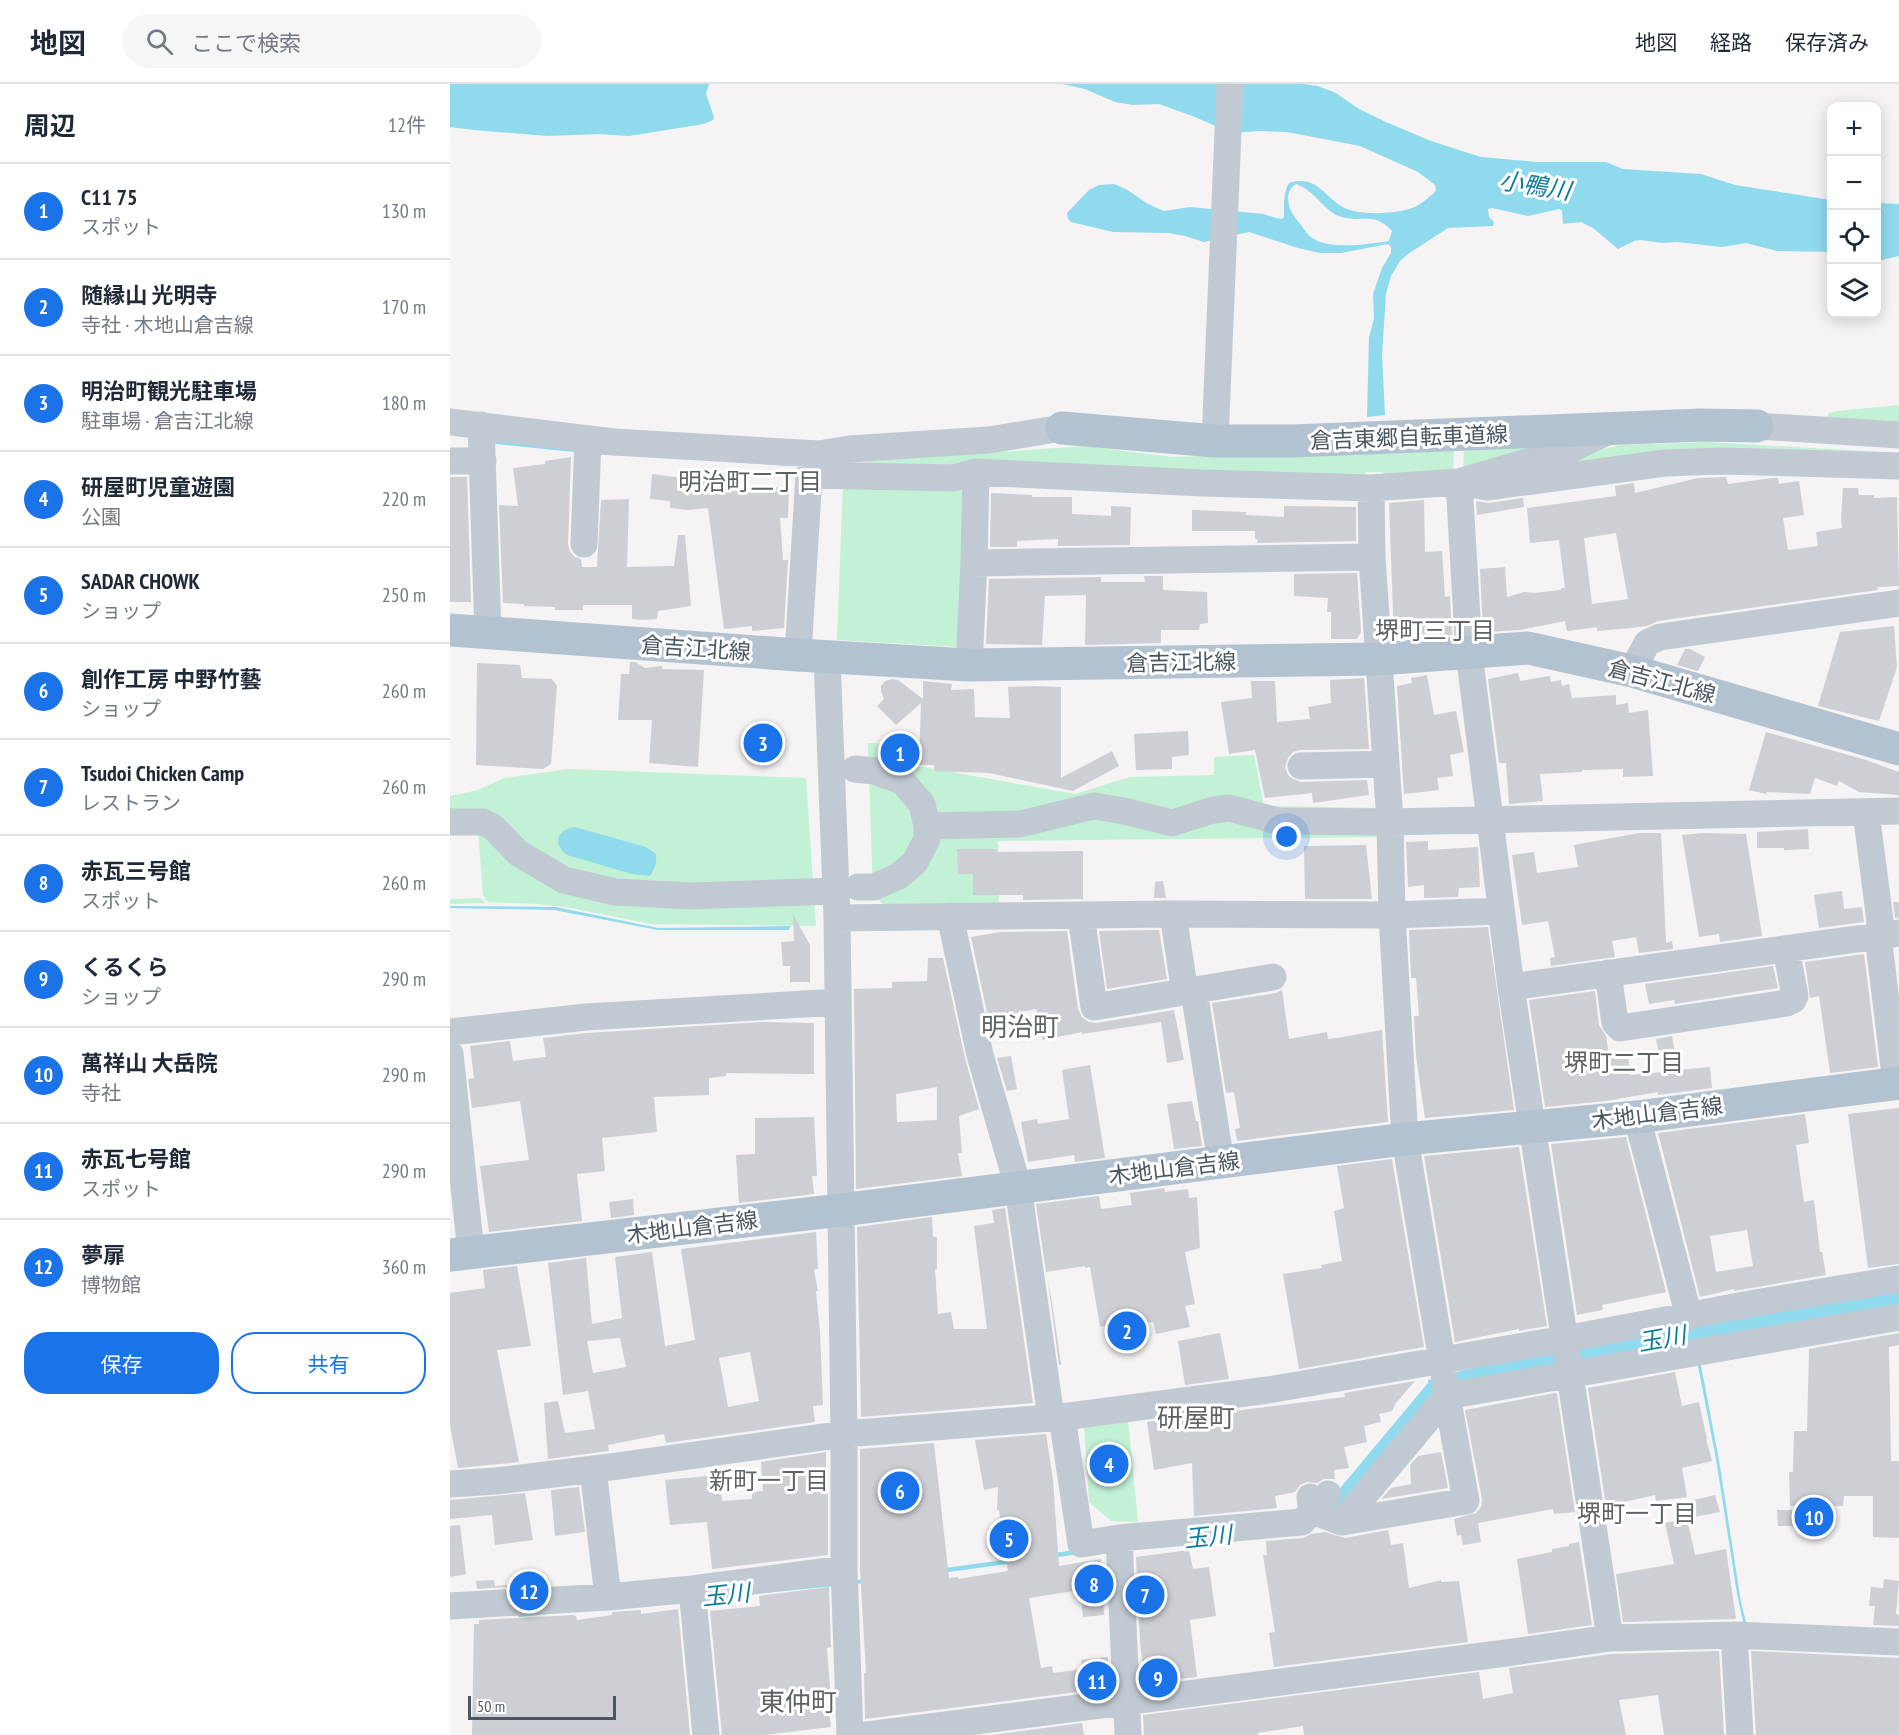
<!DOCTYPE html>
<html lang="ja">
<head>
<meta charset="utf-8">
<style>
  :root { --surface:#fff; --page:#f6f6f7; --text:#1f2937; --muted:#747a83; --line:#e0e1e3; --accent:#1a73e8 }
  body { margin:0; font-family:"PT Sans Narrow","Noto Sans JP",sans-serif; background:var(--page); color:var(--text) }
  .controls { position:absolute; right:18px; top:18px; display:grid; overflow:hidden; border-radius:12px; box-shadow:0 3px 15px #0003 }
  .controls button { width:54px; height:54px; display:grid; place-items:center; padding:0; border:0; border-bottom:2px solid var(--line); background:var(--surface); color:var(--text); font:30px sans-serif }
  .scale { position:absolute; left:18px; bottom:15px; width:148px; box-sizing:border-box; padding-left:6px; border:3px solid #4a5661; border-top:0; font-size:16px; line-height:21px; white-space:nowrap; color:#4a5661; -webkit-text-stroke:4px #fff; paint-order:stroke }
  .you { position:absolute; left:837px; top:753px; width:21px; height:21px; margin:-15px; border:4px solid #fff; border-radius:50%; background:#1a73e8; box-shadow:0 0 0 9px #1a73e833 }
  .badge { display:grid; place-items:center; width:39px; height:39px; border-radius:50%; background:var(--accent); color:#fff; font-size:20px; font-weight:700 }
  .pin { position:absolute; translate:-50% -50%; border:3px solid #fff; box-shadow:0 2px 6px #0006 }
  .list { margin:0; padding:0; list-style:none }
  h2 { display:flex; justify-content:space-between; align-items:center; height:78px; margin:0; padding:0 24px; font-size:26px }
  h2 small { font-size:20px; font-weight:400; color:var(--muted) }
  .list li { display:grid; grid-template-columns:39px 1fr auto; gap:18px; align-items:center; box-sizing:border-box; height:96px; padding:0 24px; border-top:2px solid var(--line) }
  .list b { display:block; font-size:22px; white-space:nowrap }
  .list p { margin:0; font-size:20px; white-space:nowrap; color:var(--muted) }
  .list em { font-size:20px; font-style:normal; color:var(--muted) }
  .actions { display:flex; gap:12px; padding:18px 24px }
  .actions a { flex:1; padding:14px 0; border:2px solid var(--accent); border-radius:24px; text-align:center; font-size:21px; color:var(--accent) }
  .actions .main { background:var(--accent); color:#fff }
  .icon { flex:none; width:33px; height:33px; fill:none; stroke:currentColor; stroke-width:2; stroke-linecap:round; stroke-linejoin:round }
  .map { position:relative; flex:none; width:1449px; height:1651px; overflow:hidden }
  header { display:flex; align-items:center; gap:36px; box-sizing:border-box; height:84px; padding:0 30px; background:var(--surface); border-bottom:2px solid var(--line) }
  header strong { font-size:28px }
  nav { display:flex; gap:33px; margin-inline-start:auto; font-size:21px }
  .search { width:420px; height:54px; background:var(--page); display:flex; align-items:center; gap:15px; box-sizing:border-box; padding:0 21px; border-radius:33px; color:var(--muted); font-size:22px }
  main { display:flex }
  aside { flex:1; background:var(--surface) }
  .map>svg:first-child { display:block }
</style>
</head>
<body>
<header>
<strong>地図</strong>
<div class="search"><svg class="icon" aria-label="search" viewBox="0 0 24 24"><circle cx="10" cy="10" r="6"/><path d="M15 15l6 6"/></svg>ここで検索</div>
<nav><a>地図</a><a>経路</a><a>保存済み</a></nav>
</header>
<main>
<aside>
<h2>周辺<small>12件</small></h2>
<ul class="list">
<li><span class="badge">1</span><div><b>C11 75</b><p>スポット</p></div><em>130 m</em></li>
<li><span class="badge">2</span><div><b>随縁山 光明寺</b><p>寺社 · 木地山倉吉線</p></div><em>170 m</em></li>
<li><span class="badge">3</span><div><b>明治町観光駐車場</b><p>駐車場 · 倉吉江北線</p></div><em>180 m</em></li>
<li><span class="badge">4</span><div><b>研屋町児童遊園</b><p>公園</p></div><em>220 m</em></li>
<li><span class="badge">5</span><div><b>SADAR CHOWK</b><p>ショップ</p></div><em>250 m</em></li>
<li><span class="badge">6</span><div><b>創作工房 中野竹藝</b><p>ショップ</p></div><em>260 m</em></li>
<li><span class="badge">7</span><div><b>Tsudoi Chicken Camp</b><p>レストラン</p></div><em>260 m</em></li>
<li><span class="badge">8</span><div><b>赤瓦三号館</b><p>スポット</p></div><em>260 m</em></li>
<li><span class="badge">9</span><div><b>くるくら</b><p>ショップ</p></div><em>290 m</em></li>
<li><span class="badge">10</span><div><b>萬祥山 大岳院</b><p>寺社</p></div><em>290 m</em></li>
<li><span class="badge">11</span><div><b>赤瓦七号館</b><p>スポット</p></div><em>290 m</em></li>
<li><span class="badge">12</span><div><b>夢扉</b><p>博物館</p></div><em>360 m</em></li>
</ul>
<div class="actions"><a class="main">保存</a><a>共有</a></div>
</aside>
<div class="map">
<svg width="1449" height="1651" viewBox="0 0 1449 1651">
  <rect width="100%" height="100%" fill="#f5f3f3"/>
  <!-- green -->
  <path fill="#c3f1d5" d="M1449 321V341L1377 333 1379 329 1388 327Z
    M1257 358 1449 369 1036 395 1170 361Z
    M1100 361 1013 390 1014 365Z
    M635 362 722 373 1004 365 1003 393 936 398 933 388H915V397L406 378Z
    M393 398 510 406 514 408 509 563 387 556Z
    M418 659 463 660 462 681 625 710 680 693 764 691V673L804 671 814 722 930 724 929 753 548 757 549 825 437 824 423 810Z
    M119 685 356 694 366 842 201 840 115 823 87 820 38 818 33 811 28 747H0V712L28 706 54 694Z
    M30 814 35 819 0 820V815Z
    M678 1335 688 1438 661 1437 639 1418 634 1341Z"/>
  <!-- water -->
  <path fill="#90daee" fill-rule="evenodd" d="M0 0H259L256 10 264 33 263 36 254 40 179 52 149 50 98 52 24 46 0 43Z
    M612 0H853L868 2 886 9 909 25 936 38 981 57 1031 73 1087 78H1156L1173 85 1251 90 1285 101 1381 116V168L1327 167 1296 159 1272 163 1227 158 1212 159 1191 156 1184 157 1168 165 1143 144 1131 138 1113 140 1112 127 1109 125 1078 132 1042 124 1038 125 1039 133 1044 138 1043 142 998 144 958 170 950 177 941 192 936 210 932 271 935 331 917 333 919 253 924 235 923 210 932 184 941 169V163L938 160 891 169H870L848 164 799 148 754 158 735 152 718 149 663 148 621 138 618 135 617 129 639 106 649 101 664 100 676 105 698 120 714 127 740 123 814 130 826 134 832 135 834 133C834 120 833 110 839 99 866 91 871 109 891 122 905 132 943 130 959 125 970 122 978 114 986 107L985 101 968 88 910 62 837 48 809 47 781 49 745 33 709 20 683 21 665 18 635 5ZM846 100C866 107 875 129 892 133 912 139 924 127 942 147L939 157C919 160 881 166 864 155 858 152 855 146 851 141 846 135 841 129 839 121 837 113 838 105 846 100Z
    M1427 119 1449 120V172L1427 177Z
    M46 356 338 379 339 382 152 368H123L45 360Z
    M125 743 196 763 206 770C207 780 205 784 200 792L182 790 117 771C102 759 107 746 125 743Z
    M0 822 106 823 208 844 340 842 339 846H208L104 826 0 824Z
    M1449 1202V1222L1004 1300 888 1424 652 1467 426 1498 69 1533 68 1529 408 1496 633 1465 876 1421 978 1299V1296L1014 1286Z
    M1250 1276 1269 1376 1291 1518 1297 1542H1294L1287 1510 1266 1375 1247 1277Z"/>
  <!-- building -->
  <path fill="#cdcfd5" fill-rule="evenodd" d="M121 373 118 460 120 468 125 473 131 475 132 483H147L151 416 179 415 177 483 224 482 228 451H235L241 522 208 527 207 535 193 536 182 535V521H133V526H105V523L74 522V520L53 519 49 421 68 422 63 384 95 380V377Z
    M202 390 293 402 339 404 338 434H330L333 476H338L334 544 302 547V542L274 545 258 424 238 426 220 424V417L200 415Z
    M0 393H17L21 518H0Z
    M1276 393 1278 400 1322 394H1328L1329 400 1349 397 1354 431 1333 434 1338 466 1368 462 1366 448 1392 444 1391 436 1393 404H1408L1409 411H1424V414L1447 413 1449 502 1427 503 1428 506 1208 537 1197 542 1180 544 1147 547V543L1117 547 1115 537 1070 546 1037 548 1033 546 1030 485 1055 483 1057 513 1074 508 1084 509 1111 506V504H1115L1109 456 1080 459 1077 424 1166 412 1165 402 1184 399 1185 409 1248 394ZM1166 449 1178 515 1142 520 1134 454Z
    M541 409 582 411V413H622V430L661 432V422L681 423 680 461 608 462V455L567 457V463H540Z
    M1073 414 1074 423 1027 431 1026 417 1039 419Z
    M974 416 975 468 992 467 995 513 1000 512 1002 551 944 555 939 419Z
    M834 422 906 423V457L807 459 808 456 805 455V447H742V426L796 428V431L834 433Z
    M907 489 911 548 907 555H881V528H877L878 514 844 512V490Z
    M694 492H713V506L757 508 758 539 750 540 749 546H711V559L635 561 636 511 595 512 592 561 536 560 539 495 651 493V498H695Z
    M1444 542 1447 583 1429 637 1368 622 1390 548Z
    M1235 565H1240L1255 573 1248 587 1227 581Z
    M180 578H185L195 584 212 582V585L254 586 248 683 199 679 202 636H168L171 590H179Z
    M27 579 70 581 72 594 102 595 107 602 101 680 93 685 26 681Z
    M1068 589 1070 597 1100 592 1101 598 1111 596 1112 602 1119 600 1122 614 1166 611V621L1178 619 1179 629 1198 626 1203 692 1173 693V685L1132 686V688L1090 690 1093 717 1059 720 1056 679H1049L1038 595Z
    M977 591 984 631 1006 627 1014 668 1000 671 1003 692 987 694 989 706 954 710 947 602 962 599 961 594Z
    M914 594 919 665 850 666 843 668 838 674 835 683 838 691 843 695 851 698 917 696 919 711 863 719 862 709 815 714 805 666 779 670 771 618 802 614 801 597H825L827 638 860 635 858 623 881 619 880 596Z
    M443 595 448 596 473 615V597L502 600 501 606 524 605 525 633 560 634 558 603 584 602 611 603V694L662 667 669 682 623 707 539 689 484 687V681H469L471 619 446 641 427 622 434 615 431 608V602L435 597Z
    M738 647 739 671 722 673V685L686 686 684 650Z
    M1316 648 1416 676 1449 688V711L1409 708 1389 697 1387 702 1365 694 1360 710 1317 708 1316 710 1299 706Z
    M1358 745 1359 765 1334 766V764H1307V748Z
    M1189 749H1211L1216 859 1222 857 1223 865 1189 869 1186 853 1162 857 1165 873 1101 882 1100 874 1105 873 1098 837 1072 841 1062 771 1084 768 1087 789 1128 783 1124 761Z
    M1253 749 1296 750 1312 852 1270 858 1269 850 1249 853 1232 751Z
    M978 757V766L1028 763 1030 803 1009 804 1008 813 974 814V801L958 803 956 758Z
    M916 761 922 815H855L854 762Z
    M507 765H547V768L633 767V815L573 816V811H523V790H508Z
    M713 797 716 814H704L705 798Z
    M1392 807 1394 825 1412 823 1414 838 1369 844 1364 811Z
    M1443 818H1449V834H1445Z
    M343 830 360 861V898H340V882H333L331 858 344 857Z
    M1038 843 1064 1026 975 1034 966 972 964 932H969L966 894H961L959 846Z
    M709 846 717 895 657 905 649 847Z
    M617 847 628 925 632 933 639 938 647 939 724 926 734 976 717 979 711 938 632 950V948L593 956 586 925 557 931 539 938 521 853 551 848Z
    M1414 870 1428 983 1380 989 1369 912 1360 914 1355 878Z
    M478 874H493L515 974 529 1025 509 1032 512 1069H508L512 1092 406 1105 404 905 442 904V898L477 897ZM487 1003V1036L447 1038 446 1010Z
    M1323 882 1328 904 1225 920 1224 916 1199 920 1195 900Z
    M832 906 839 955 877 948 878 955 887 954 932 946 938 1038 787 1057 785 1045 790 1044 784 1008 776 1009 762 919 826 909Z
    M1145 907 1149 941 1156 952 1159 971 1178 969 1180 991 1213 988 1206 955 1222 952 1228 986 1260 983 1262 1004 1208 1011V1008L1156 1017 1095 1023 1079 916Z
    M312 938 364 939V990L276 989V992L259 994V1011L204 1013 207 1048 152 1054 155 1087 127 1090 132 1137 39 1148 30 1082 79 1076 70 1017 22 1024 18 995 24 994 20 962 60 957 63 977 96 973 93 954 137 949Z
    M561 972 567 1005 557 1007 547 974Z
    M640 981 655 1074 625 1078 624 1071 578 1078 571 1038 587 1035 588 1040 619 1035 612 986Z
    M742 1017 746 1037H748L752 1062 724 1065 717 1020Z
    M1449 1024V1180L1418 1184 1398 1030Z
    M1355 1030 1359 1059 1346 1061 1354 1118 1364 1116 1370 1168H1372L1376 1191 1284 1207V1205L1250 1213 1208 1049ZM1297 1146 1303 1182 1266 1188 1260 1152Z
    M364 1033 367 1092H362L364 1110 289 1119 286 1071 305 1070V1034Z
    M1176 1053 1216 1208 1152 1221 1153 1226 1127 1231 1101 1060Z
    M1069 1063 1097 1242 1069 1247V1245L1005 1258 974 1072Z
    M942 1075 974 1263 849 1285 833 1190 872 1184 871 1181 892 1177 884 1127 894 1124 887 1082Z
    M714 1104 715 1108 738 1105 739 1114 747 1113 750 1164 735 1168 745 1220 735 1222 740 1243 706 1250 703 1238 664 1245 663 1240 650 1243 640 1183 635 1184V1182L596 1188 586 1120 649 1112 651 1125 682 1121 680 1109Z
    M183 1115 184 1131 161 1134 159 1118Z
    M555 1124 583 1319 411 1333 407 1143 482 1133 483 1153H487V1185H485L488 1230 501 1228 504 1245H537L524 1142 544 1139 542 1126Z
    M366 1148 368 1185 364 1186 368 1207H366L370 1247 373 1321 363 1322 365 1338 216 1359 214 1350 158 1361 159 1367 98 1375 94 1319 108 1317 115 1349 145 1345 138 1307 113 1311 98 1179 136 1174 142 1240 172 1234 165 1173 202 1168 215 1262 245 1256 231 1165ZM170 1254 176 1283 143 1289 137 1257ZM300 1268 309 1317 278 1323 269 1274Z
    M67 1182 81 1262 47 1266 69 1378 8 1384 0 1341V1209L35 1204 33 1186Z
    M598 1198 602 1218 611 1280 609 1281Z
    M770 1249 779 1295 735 1301 728 1257Z
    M1449 1249V1261L1439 1263 1441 1377H1449V1454L1423 1453V1412H1394L1393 1422H1340L1339 1388H1343L1344 1347H1357L1359 1265Z
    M1225 1288 1232 1322 1249 1318 1257 1355H1256L1262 1377 1232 1384 1237 1413 1206 1417 1205 1411 1156 1422 1138 1304Z
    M965 1297 946 1319 942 1327 929 1330 931 1338 914 1342 917 1358 894 1363 899 1384 884 1386 885 1395H874L867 1399 857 1398 850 1401 845 1408 825 1412 827 1424 744 1432 742 1379 704 1386 697 1338 895 1313 894 1309Z
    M1105 1309 1107 1310 1125 1428 1104 1430 1103 1425 1028 1439 1031 1458 1013 1461 1011 1451 1007 1452 1004 1435 1026 1429 1031 1423 1032 1415 1015 1326Z
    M596 1350 603 1396 609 1482 651 1475 654 1531 633 1533 630 1506 579 1514 591 1584 602 1582 603 1589 633 1585 631 1576 658 1573 659 1604 415 1635 414 1589H416L410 1485V1365L484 1359 499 1494 508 1493V1495L558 1487 549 1426 547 1427 548 1403 534 1406 525 1356Z
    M376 1368V1386L378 1385V1471L262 1485 257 1438 220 1441 215 1396 269 1391 272 1417 302 1415V1408L313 1407 311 1378Z
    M991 1368 998 1404 931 1415 941 1404 961 1400 960 1381 968 1372Z
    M129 1403 135 1448 105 1452 101 1406Z
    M75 1409 83 1456 45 1461 42 1431 0 1435V1416Z
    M1265 1411 1270 1428 1239 1434 1236 1418Z
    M1327 1426H1344L1345 1442H1328Z
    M1237 1434 1245 1471 1276 1465 1286 1535 1173 1538 1166 1490 1224 1480 1215 1439Z
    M10 1441 16 1490 0 1493V1442Z
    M938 1446 941 1461 953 1459 959 1504 991 1496V1498L1009 1497 1018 1558 824 1583 819 1549 825 1548 813 1471H817L816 1457 853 1454 861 1450 875 1448 895 1454Z
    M1129 1458 1142 1541 1078 1550 1067 1475 1102 1468V1465L1119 1462V1460Z
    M739 1466 743 1485 759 1483 766 1532 740 1536 747 1593 695 1599 690 1558 686 1473Z
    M1434 1495 1449 1497 1446 1530 1449 1531V1542L1423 1541 1425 1522H1419L1421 1503 1433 1504Z
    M44 1496 45 1502 86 1499V1501L27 1505 26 1497Z
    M379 1503 381 1563 377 1564 381 1616H377L381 1643 314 1651H272L260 1527 310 1522 309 1512Z
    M228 1525 240 1651H22L24 1540H29V1536L123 1531 126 1532 127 1536 162 1531V1528L191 1526V1530Z
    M1269 1567 1274 1651H1214L1208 1611 1169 1616 1176 1651H854L853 1642 808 1649V1651H694L693 1631 1029 1588 1033 1615 1063 1609 1059 1584 1161 1570Z
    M1301 1567 1449 1574V1651H1306Z
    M632 1639 634 1651H541Z"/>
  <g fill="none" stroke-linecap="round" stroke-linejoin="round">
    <!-- minor -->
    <path stroke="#c1cad2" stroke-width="27" d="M0 338 164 358 369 370 399 365 539 356 612 344
      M31 341 38 549
      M1307 342 1449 351
      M1159 347 1121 365 1009 398 1019 569 1061 903 1160 1554
      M765 357 780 0
      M369 370 359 391 504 394 526 388 753 399 921 404 1009 398 1037 403 1215 379 1274 377 1449 382
      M0 377H33
      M134 460 138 355
      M524 479 922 473
      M348 571 359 391
      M377 573 387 834 394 1350V1485L400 1651
      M519 581 524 479 526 388
      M1182 587 1197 559 1210 553 1449 519
      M851 682 936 680
      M405 685 424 687 452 697 472 720 477 742V755L465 778 449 792 424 803H408
      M1416 728 1430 837 1428 852 1446 999
      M0 738H33L43 743 68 769 114 796 165 808 241 812 386 807
      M477 742 570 740 644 722 674 727 722 739 763 726 779 724 828 737 940 738 1449 727
      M723 830 735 909
      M631 831 644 923 823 893
      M500 832 530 971 568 1103 601 1333
      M387 834 723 830 942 831 1051 827
      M1158 889 1165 939 1170 944 1337 919 1343 916 1345 912 1336 865
      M1061 903 1449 849
      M744 907 771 1079
      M0 948 136 933 388 918
      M0 970 21 1169
      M1187 1033 1239 1233
      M612 1333 631 1460 669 1454 852 1438 878 1410
      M143 1385 158 1513
      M0 1400 46 1397 168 1382 394 1350 612 1333 818 1306 1115 1255 1305 1219 1449 1195
      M860 1413 862 1427 892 1438 1016 1417 997 1312 992 1277 955 1055 942 831 940 738 922 473 921 404
      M892 1438 997 1312 1449 1233
      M669 1454 678 1651
      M242 1505 256 1651
      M0 1522 158 1513 242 1505 394 1485
      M1284 1551 1290 1651
      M417 1651 1056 1569 1160 1554 1284 1551 1449 1558"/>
    <!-- major -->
    <path stroke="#b3c2d1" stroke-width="33" d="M612 344 765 357H842L1251 341 1307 342
      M0 546 348 571 519 581 928 575 1078 564 1182 587 1449 665
      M0 1171 391 1126 955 1055 1187 1033 1449 999"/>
  </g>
  <g text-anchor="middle" stroke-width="6" stroke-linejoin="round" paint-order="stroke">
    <!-- street labels -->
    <g font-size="22" fill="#4a5661" stroke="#fff">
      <text transform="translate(959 353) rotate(-2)" y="8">倉吉東郷自転車道線</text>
      <text transform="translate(246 564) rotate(4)" y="8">倉吉江北線</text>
      <text transform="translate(731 578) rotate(-1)" y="8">倉吉江北線</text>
      <text transform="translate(1212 597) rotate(15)" y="8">倉吉江北線</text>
      <text transform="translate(1207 1029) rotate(-7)" y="8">木地山倉吉線</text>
      <text transform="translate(724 1084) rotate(-7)" y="8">木地山倉吉線</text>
      <text transform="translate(242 1143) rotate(-7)" y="8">木地山倉吉線</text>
    </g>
    <!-- water labels -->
    <g font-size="24" font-style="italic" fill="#0c7c9b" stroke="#fff">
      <text transform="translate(1085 102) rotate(9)" y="8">小鴨川</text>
      <text transform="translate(1212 1255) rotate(-10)" y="8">玉川</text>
      <text transform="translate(758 1453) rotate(-6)" y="8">玉川</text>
      <text transform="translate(276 1511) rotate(-6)" y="8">玉川</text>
    </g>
    <!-- neighbourhood labels -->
    <g font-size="24" fill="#5f6368" stroke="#fff">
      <text x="300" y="406">明治町二丁目</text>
      <text x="985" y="555">堺町三丁目</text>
      <text x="1174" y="987">堺町二丁目</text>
      <text x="319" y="1405">新町一丁目</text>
      <text x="1187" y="1438">堺町一丁目</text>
    </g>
    <!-- quarter labels -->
    <g font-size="26" fill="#5f6368" stroke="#fff">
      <text x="570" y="952">明治町</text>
      <text x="746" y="1343">研屋町</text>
      <text x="348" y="1627">東仲町</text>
    </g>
  </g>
</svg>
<div class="controls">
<button>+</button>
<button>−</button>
<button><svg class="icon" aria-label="locate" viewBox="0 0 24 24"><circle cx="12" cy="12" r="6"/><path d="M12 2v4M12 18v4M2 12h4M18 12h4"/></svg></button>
<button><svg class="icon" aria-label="layers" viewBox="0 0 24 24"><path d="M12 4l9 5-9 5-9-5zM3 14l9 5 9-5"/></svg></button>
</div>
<div class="scale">50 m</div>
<div class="you"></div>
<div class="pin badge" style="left:450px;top:669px">1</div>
<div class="pin badge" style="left:677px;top:1247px">2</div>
<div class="pin badge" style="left:313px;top:659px">3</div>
<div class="pin badge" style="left:659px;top:1380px">4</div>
<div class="pin badge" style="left:559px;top:1455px">5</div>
<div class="pin badge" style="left:450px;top:1407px">6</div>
<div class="pin badge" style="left:695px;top:1511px">7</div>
<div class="pin badge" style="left:644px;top:1500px">8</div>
<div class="pin badge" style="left:708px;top:1594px">9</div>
<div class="pin badge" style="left:1364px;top:1433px">10</div>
<div class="pin badge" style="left:647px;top:1597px">11</div>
<div class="pin badge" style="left:79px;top:1507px">12</div>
</div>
</main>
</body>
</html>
